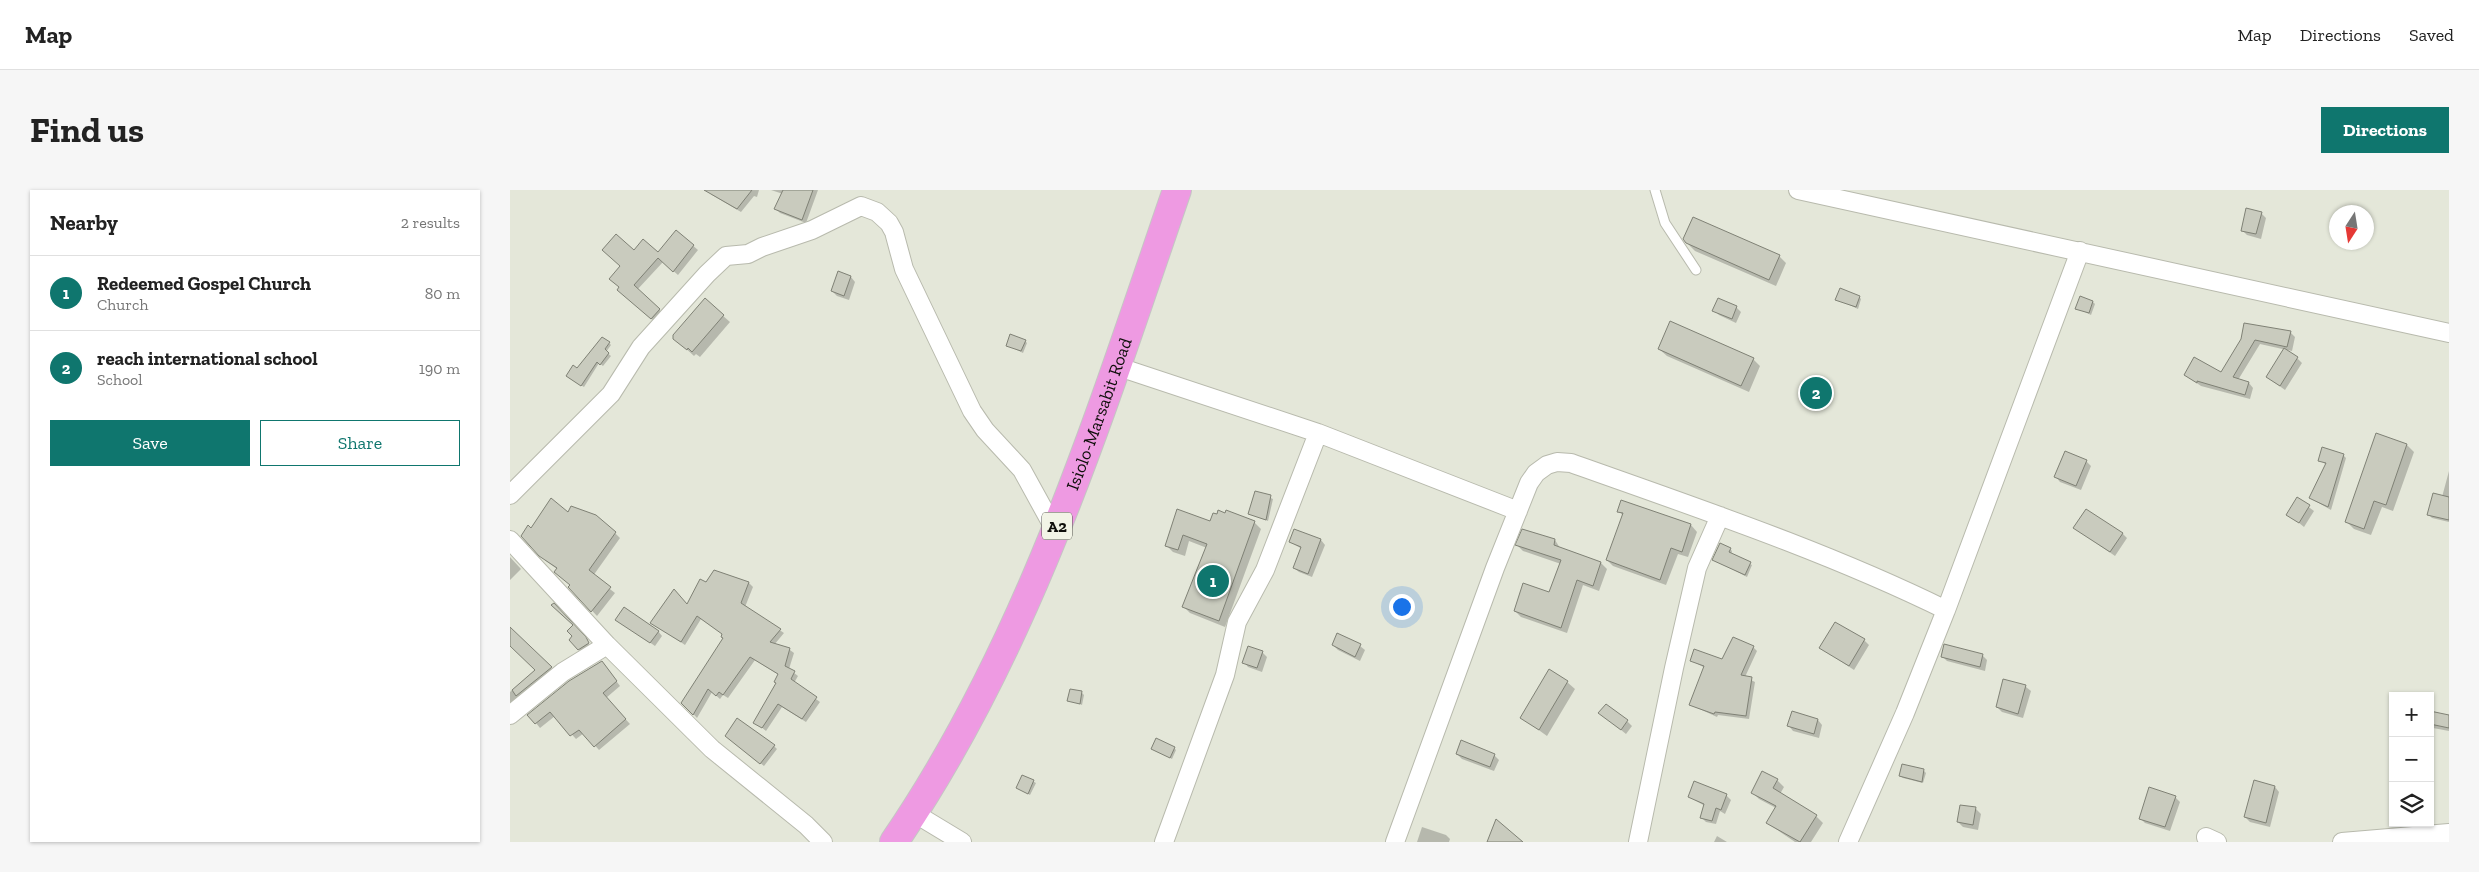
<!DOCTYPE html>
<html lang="en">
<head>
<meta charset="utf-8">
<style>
  :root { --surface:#fff; --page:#f6f6f6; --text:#222; --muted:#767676; --line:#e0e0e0; --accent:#0f766e }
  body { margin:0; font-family:"Zilla Slab",serif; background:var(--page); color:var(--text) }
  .controls { position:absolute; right:15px; bottom:15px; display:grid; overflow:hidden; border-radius:0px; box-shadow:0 1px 4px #0004 }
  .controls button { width:45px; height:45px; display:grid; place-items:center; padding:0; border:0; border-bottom:1px solid var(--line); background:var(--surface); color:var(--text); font:25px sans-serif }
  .compass { position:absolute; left:1819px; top:15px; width:45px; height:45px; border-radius:50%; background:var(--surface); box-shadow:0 1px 4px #0004; rotate:192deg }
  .you { position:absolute; left:891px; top:416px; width:18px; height:18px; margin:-12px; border:4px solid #fff; border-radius:50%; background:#1a73e8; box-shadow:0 0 0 8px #1a73e833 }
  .badge { display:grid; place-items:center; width:32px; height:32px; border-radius:50%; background:var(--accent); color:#fff; font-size:16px; font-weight:700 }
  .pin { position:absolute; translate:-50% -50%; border:2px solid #fff; box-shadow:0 1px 5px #0006 }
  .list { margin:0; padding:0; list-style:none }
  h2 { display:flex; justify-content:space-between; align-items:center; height:65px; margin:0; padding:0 20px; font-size:21px }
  h2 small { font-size:16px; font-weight:400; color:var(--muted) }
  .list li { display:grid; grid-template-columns:32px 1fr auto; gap:15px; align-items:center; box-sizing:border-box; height:75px; padding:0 20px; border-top:1px solid var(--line) }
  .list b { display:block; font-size:19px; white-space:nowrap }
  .list p { margin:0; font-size:16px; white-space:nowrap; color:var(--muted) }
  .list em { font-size:16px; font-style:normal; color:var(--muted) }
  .actions { display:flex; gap:10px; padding:15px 20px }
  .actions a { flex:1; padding:11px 0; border:1px solid var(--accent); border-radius:0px; text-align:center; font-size:18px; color:var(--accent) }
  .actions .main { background:var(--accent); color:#fff }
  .icon { flex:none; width:28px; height:28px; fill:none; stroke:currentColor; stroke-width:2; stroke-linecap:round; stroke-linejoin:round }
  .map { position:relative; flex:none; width:1939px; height:652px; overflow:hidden; border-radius:0px }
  header { display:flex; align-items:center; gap:30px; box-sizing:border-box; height:70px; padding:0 25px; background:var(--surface); border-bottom:1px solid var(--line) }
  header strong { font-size:24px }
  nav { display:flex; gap:28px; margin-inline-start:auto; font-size:18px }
  .intro { display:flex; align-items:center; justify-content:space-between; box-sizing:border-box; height:120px; padding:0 30px }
  h1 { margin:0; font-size:35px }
  .button { padding:12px 22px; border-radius:0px; background:var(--accent); color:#fff; font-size:18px; font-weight:700 }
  main { display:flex; gap:30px; padding:0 30px }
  aside { flex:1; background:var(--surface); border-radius:0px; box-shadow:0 1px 4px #0004 }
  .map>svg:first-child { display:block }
</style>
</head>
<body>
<header>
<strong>Map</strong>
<nav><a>Map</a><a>Directions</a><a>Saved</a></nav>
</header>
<div class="intro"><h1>Find us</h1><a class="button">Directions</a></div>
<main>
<aside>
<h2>Nearby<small>2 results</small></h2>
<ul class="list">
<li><span class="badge">1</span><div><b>Redeemed Gospel Church</b><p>Church</p></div><em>80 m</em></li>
<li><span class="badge">2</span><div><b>reach international school</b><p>School</p></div><em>190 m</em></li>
</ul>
<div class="actions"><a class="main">Save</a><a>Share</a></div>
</aside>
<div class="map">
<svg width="1939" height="652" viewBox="0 0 1939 652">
  <rect width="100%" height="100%" fill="#e4e7d9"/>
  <!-- shadow -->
  <path fill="#0003" d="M199 0H249L247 7 244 6 231 22 202 5Z
    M261 0H308L296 33 270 23 266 19 273 4Z
    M1751 23 1756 28 1751 49 1737 45 1732 40Z
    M166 41 188 60 168 85 153 72 127 100 154 124 146 133 113 104 124 62 148 64Z
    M1177 53 1269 66 1276 73 1266 96 1185 61Z
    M329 83 341 87 345 92 339 110 327 106 322 101Z
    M1349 107 1351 109 1348 119 1327 109Z
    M195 110 220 132 190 167 186 164 184 166 172 155Z
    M1583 112 1585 114 1581 125 1567 118Z
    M1226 117 1231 122 1226 133 1209 125 1204 120Z
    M1780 142 1785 147 1782 161 1750 154 1728 190 1739 193 1743 198 1740 209 1691 196 1675 185 1711 184 1732 149Z
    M515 151 517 153 513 163 497 155Z
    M99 153 101 155 96 162 101 166 93 176 89 173 74 197 59 188Z
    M1149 159 1243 169 1250 176 1239 202 1157 166Z
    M1787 168 1792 173 1775 200 1757 187Z
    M1897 255 1904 262 1883 321 1872 317 1861 345 1844 339 1837 332Z
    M1833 265 1836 268 1821 320 1800 308 1817 275 1809 270Z
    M1576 271 1581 276 1571 300 1550 292 1546 287Z
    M1939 281V332L1922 328 1919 325 1932 307Z
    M746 302 763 309 758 331 740 324Z
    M1788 309 1804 321 1794 337 1778 324Z
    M1112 312 1181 335 1187 342 1178 367 1168 364 1156 395 1103 376 1097 370 1113 326 1109 321Z
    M668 321 700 333 744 332 751 339 715 437 680 423 674 417 697 358 679 351 675 366 663 362 656 355Z
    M59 324 105 343 110 348 83 386 105 403 87 426 60 397 61 396 47 379 36 371 12 346 21 339Z
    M1565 338 1612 343 1617 348 1605 366Z
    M785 341 811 350 815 355 802 387 789 382 784 378 792 359 780 352Z
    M1045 350 1050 358 1091 373 1097 379 1089 401 1073 395 1057 443 1011 427 1005 421 1040 404 1051 374 1013 361 1007 355Z
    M1220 359 1222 361 1221 365 1242 375 1237 387 1204 370Z
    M0 367 11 379 0 390Z
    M204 382 239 393 243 397 235 417 274 443 264 455 280 460 284 463 279 479 288 486 284 493 310 512 296 532 272 517 256 541 245 532 267 494 269 485 245 470 218 508 213 505 210 509 202 502 187 528 173 513 214 448V445L191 429 175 455 141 432 178 416Z
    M107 430 148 441 152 446 145 456Z
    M63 437 82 458 73 463 60 450 64 446Z
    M0 439 45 482 0 518V502L26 480 0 452Z
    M828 445 850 456 855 460 850 471 828 460 823 455Z
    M1354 450 1359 455 1344 480 1311 458Z
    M1243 457 1247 461 1235 487 1245 492 1239 529 1208 525 1207 527 1181 515 1195 478 1182 471H1213Z
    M752 462 757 467 752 482 738 477 734 472Z
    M1432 466H1473L1477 470 1475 481 1437 471Z
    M92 472 110 496 96 508 120 534 89 560 74 543 66 549 45 526 30 538 26 533Z
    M1494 491 1516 497 1521 501 1513 528 1492 522 1487 517Z
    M1057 492 1065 499 1037 546 1012 528Z
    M572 503 574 505 572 515 559 510Z
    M1920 522 1939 526V541L1923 538 1920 549Z
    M1090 523 1117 531 1122 536 1116 544Z
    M1308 530 1312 535 1309 548 1283 541 1279 536Z
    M220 549 264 556 267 559 254 576Z
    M664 558 666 560 662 569 643 559Z
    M947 564 984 565 989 570 984 581 952 569Z
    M1393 575 1414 581 1416 583 1413 593 1393 588 1390 586Z
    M1253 583 1267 590 1274 597 1270 604 1306 626 1313 633 1301 652H1285L1257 633 1266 618 1249 609 1242 602Z
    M513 586 526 593 520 605 507 598Z
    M1765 597 1769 602 1760 637 1740 632 1735 627Z
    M1216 605 1221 610 1215 624 1210 621 1206 634 1196 632 1191 627 1195 616 1179 607Z
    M1665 607 1670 612 1660 641 1635 633 1630 628Z
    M1451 616 1466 619 1471 624 1468 640 1453 637 1448 632Z
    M912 637 936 645 940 649 939 652H907Z
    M1207 646 1217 652H1204Z"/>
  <!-- building -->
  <path fill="#c9cbbe" stroke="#7f8175" d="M194 0H242L227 19Z
    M273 0H303L292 30 264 19Z
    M1736 18 1752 22 1746 44 1731 41Z
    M1183 27 1270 65 1259 90 1176 53 1173 49Z
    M166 40 184 55 163 82 148 68 124 95 150 119 141 129 107 100 109 97 99 89 110 76 92 60 106 44 124 60 133 49 148 62Z
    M328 81 341 86 334 106 321 101Z
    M1330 98 1350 106 1346 117 1325 110Z
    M1570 106 1583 111 1579 123 1565 119Z
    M195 108 214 125 182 162 178 158 177 160 163 149V145Z
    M1208 108 1227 116 1222 129 1202 121Z
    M1160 131 1244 168 1231 196 1148 159Z
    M1734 133 1781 141 1777 157 1745 150 1723 187 1739 192 1735 205 1687 191V193L1674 185 1684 167 1711 182 1731 149Z
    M500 144 516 150 511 161 496 156Z
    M92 147 100 152 95 159 99 163 90 175 87 172 71 196 56 186 63 175 67 178Z
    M1774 158 1788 167 1770 196 1756 187Z
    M1866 243 1897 254 1876 315 1864 311 1854 339 1835 332Z
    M1812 257 1834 264 1818 317 1799 308 1816 273 1808 271Z
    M1555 261 1577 270 1566 296 1544 287Z
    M745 301 761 305 756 330 738 324Z
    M1923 303 1939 307V330L1917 325Z
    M1787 307 1800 315 1789 333 1776 325Z
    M41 308 58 322 61 316 86 325 106 342 79 380 101 397 81 422 58 397 60 395 44 382 47 378 29 366 11 346 18 335 21 338Z
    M1111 310 1181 334 1172 362 1161 358 1150 390 1096 370 1113 323 1107 322Z
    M667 319 700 331 703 323 707 324 708 320 715 323 716 320 745 331 709 431 672 417 697 354 673 345 668 360 655 356Z
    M1576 319 1613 343 1600 362 1563 338Z
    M784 339 811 349 798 384 783 378 791 357 779 352Z
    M1012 339 1045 349 1044 355 1091 372 1083 396 1067 390 1051 438 1004 421 1013 393 1039 402 1051 370 1005 355Z
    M1210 353 1221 358 1219 362 1241 372 1235 385 1202 370Z
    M204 380 239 392 231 413 271 439 260 452 280 458 275 476 285 481 281 489 307 507 292 529 268 514 252 538 243 533 266 493 264 492 268 484 240 467 213 505 209 502 206 506 198 499 183 525 171 513 213 448 211 447 212 444 187 426 171 452 140 433 164 399 177 414 190 389 196 392Z
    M44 413 76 447 79 453 68 460 59 450 62 446 57 441 63 435 41 415Z
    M114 417 149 441 140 453 105 430Z
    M1325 432 1355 449 1339 476 1309 458Z
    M0 437 42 477 6 506 2 500 25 480 0 456Z
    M827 443 851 454 845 467 822 455Z
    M1223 447 1244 456 1231 485 1242 487 1236 526 1205 522 1204 524 1179 515 1194 476 1180 471 1184 459 1212 469Z
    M1434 454 1473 464 1470 477 1431 467Z
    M738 456 753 461 747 478 732 473Z
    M92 471 107 491 93 503 116 529 84 557 69 540 60 546 40 522 25 534 17 525 59 491Z
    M1039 479 1058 491 1029 540 1010 528Z
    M1493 489 1516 495 1508 524 1486 517Z
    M560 499 572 501 570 514 557 511Z
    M1096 514 1118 530 1111 540 1088 523Z
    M1282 521 1308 529 1304 544 1277 536Z
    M1920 521 1939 525V538L1920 534Z
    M227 528 265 555 250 574 215 546Z
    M646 548 665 557 660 568 641 559Z
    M951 550 985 564 980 577 946 564Z
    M1392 574 1414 579 1412 592 1389 586Z
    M1252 581 1268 589 1263 598 1307 625 1290 652 1256 633 1266 616 1241 603Z
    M512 585 524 590 518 604 506 598Z
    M1744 590 1765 596 1756 633 1734 627Z
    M1184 591 1217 604 1211 620 1206 618 1202 631 1190 628 1194 614 1178 607Z
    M1639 597 1666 606 1655 637 1629 629Z
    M1450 615 1466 617 1463 635 1447 632Z
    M986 629 1013 652H977Z"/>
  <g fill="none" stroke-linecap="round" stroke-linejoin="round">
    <defs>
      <path id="service" d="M1145 0 1155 33 1186 80"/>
      <path id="minor" d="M1288 0 1939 143
        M606 176 808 243 1008 321
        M0 305 101 204 131 157 197 84 216 66 238 64 252 57 302 40 351 16 367 22 379 33 384 42 394 79 462 221 475 240 512 280 545 340
        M0 350 97 455 202 559 296 635 313 652
        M0 525 53 482 97 455
        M404 623 452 652
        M1696 647 1707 652
        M654 652 715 485 727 432 755 380 808 243
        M885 652 985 378 1019 293 1026 283 1037 275 1047 272 1061 273C1187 318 1316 361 1436 420L1570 61
        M1128 652 1164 478 1187 378 1210 326
        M1338 652 1395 523 1436 420
        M1832 652 1939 643"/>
      <g id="trunk">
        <path id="s1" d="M384 652C519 455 590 224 667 0"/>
      </g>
    </defs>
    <!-- service casing -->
    <use href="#service" stroke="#b8baad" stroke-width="11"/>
    <!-- minor casing -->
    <use href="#minor" stroke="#b8baad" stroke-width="20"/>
    <!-- trunk casing -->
    <use href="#trunk" stroke="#c5c5c4" stroke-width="30"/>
    <!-- service -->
    <use href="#service" stroke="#fff" stroke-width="9"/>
    <!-- minor -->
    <use href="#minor" stroke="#fff" stroke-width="18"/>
    <!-- trunk -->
    <use href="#trunk" stroke="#ee9ae2" stroke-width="28"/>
  </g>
  <g text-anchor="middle" stroke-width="5" stroke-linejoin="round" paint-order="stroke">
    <!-- shield labels -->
    <rect fill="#f2f4e6" stroke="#52534c" stroke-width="1" x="532" y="322.5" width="30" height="27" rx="4"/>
    <g font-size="16" font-weight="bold" fill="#0e0e0a">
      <text x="547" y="342">A2</text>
    </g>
    <!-- street labels -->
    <g font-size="18" fill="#0e0e0a" stroke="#f2f4e6">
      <text dy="6" stroke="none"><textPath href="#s1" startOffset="476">Isiolo-Marsabit Road</textPath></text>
    </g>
  </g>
</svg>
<div class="controls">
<button>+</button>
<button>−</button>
<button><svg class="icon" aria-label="layers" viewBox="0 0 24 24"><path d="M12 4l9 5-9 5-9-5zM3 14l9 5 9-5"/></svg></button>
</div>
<svg class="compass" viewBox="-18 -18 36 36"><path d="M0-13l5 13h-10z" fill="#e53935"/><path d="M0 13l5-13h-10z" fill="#767676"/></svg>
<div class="you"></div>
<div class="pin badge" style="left:703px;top:391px">1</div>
<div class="pin badge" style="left:1306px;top:203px">2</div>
</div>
</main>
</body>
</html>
